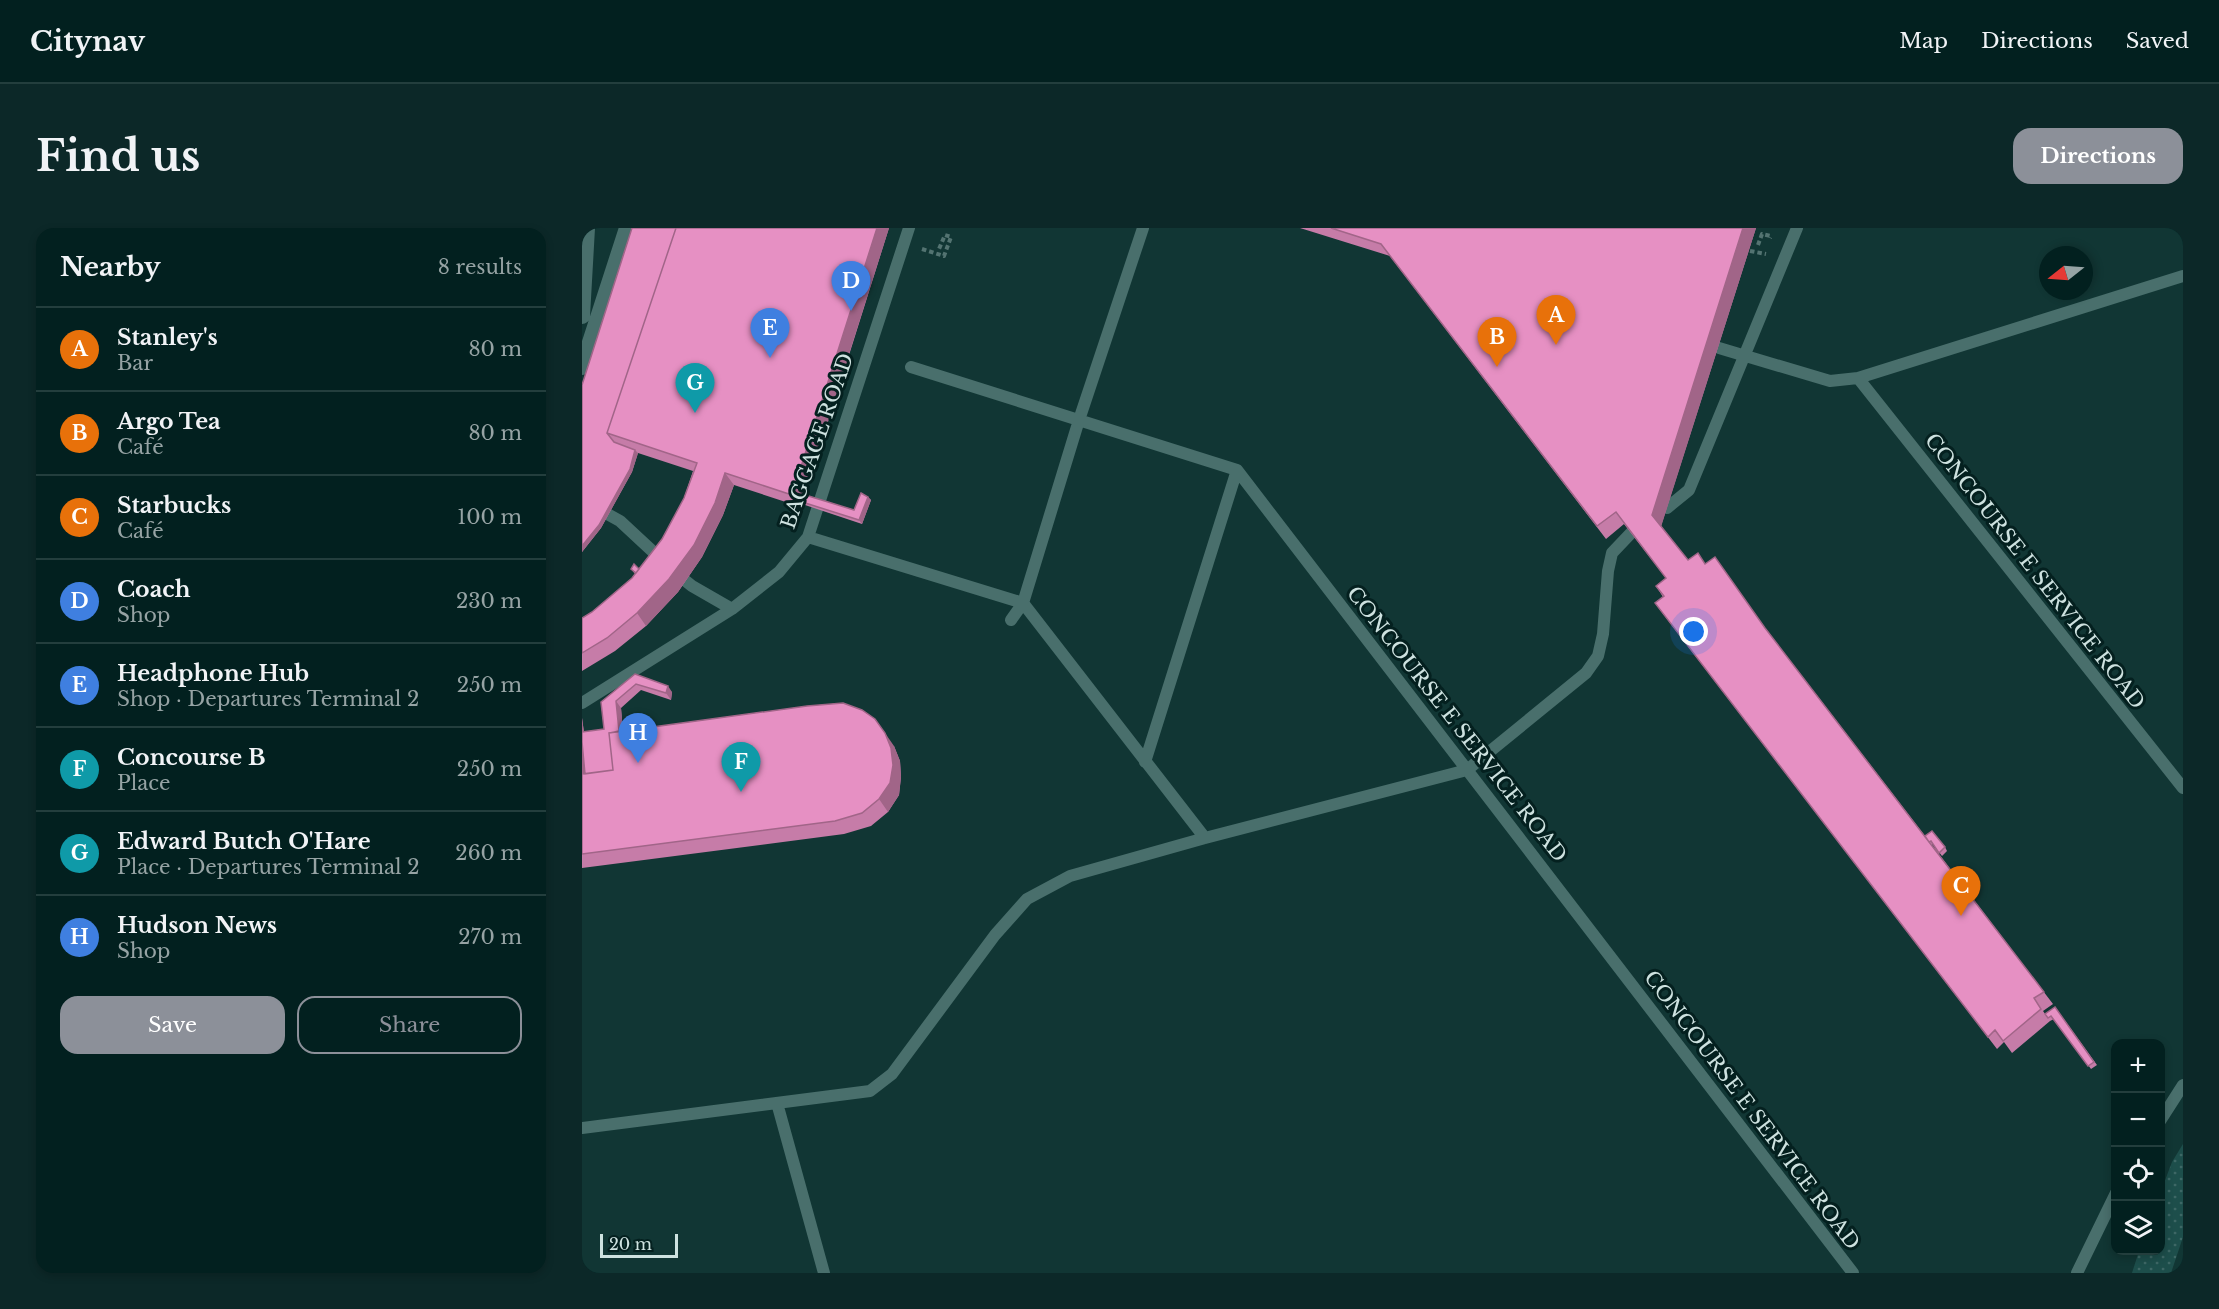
<!DOCTYPE html>
<html lang="en">
<head>
<meta charset="utf-8">
<style>
  :root { --surface:#02201f; --page:#0c2828; --text:#f1f3f6; --muted:#96a3a4; --line:#233e3d; --accent:#8c9099 }
  body { margin:0; font-family:"Libre Baskerville",serif; background:var(--page); color:var(--text) }
  .controls { position:absolute; right:18px; bottom:18px; display:grid; overflow:hidden; border-radius:12px; box-shadow:0 3px 9px #0003 }
  .controls button { width:54px; height:54px; display:grid; place-items:center; padding:0; border:0; border-bottom:2px solid var(--line); background:var(--surface); color:var(--text); font:30px sans-serif }
  .compass { position:absolute; left:1457px; top:18px; width:54px; height:54px; border-radius:50%; background:var(--surface); box-shadow:0 3px 9px #0003; rotate:253deg }
  .scale { position:absolute; left:18px; bottom:15px; width:78px; box-sizing:border-box; padding-left:6px; border:3px solid #cee2e0; border-top:0; font-size:16px; line-height:21px; white-space:nowrap; color:#cee2e0; -webkit-text-stroke:4px #04201f; paint-order:stroke }
  .you { position:absolute; left:1112px; top:404px; width:21px; height:21px; margin:-15px; border:4px solid #fff; border-radius:50%; background:#1a73e8; box-shadow:0 0 0 9px #1a73e833 }
  .badge { display:grid; place-items:center; width:39px; height:39px; border-radius:50%; background:var(--accent); color:#fff; font-size:20px; font-weight:700 }
  .pin { position:absolute; translate:-50% -50px; filter:drop-shadow(0 2px 3px #0008) }
  .pin::after { content:''; position:absolute; top:32px; width:21px; height:18px; background:inherit; clip-path:polygon(0 0,100% 0,50% 100%) }
  .list { margin:0; padding:0; list-style:none }
  h2 { display:flex; justify-content:space-between; align-items:center; height:78px; margin:0; padding:0 24px; font-size:26px }
  h2 small { font-size:20px; font-weight:400; color:var(--muted) }
  .list li { display:grid; grid-template-columns:39px 1fr auto; gap:18px; align-items:center; box-sizing:border-box; height:84px; padding:0 24px; border-top:2px solid var(--line) }
  .list b { display:block; font-size:22px; white-space:nowrap }
  .list p { margin:0; font-size:20px; white-space:nowrap; color:var(--muted) }
  .list em { font-size:20px; font-style:normal; color:var(--muted) }
  .actions { display:flex; gap:12px; padding:18px 24px }
  .actions a { flex:1; padding:14px 0; border:2px solid var(--accent); border-radius:18px; text-align:center; font-size:21px; color:var(--accent) }
  .actions .main { background:var(--accent); color:#fff }
  .icon { flex:none; width:33px; height:33px; fill:none; stroke:currentColor; stroke-width:2; stroke-linecap:round; stroke-linejoin:round }
  .map { position:relative; flex:none; width:1601px; height:1045px; overflow:hidden; border-radius:18px }
  header { display:flex; align-items:center; gap:36px; box-sizing:border-box; height:84px; padding:0 30px; background:var(--surface); border-bottom:2px solid var(--line) }
  header strong { font-size:28px }
  nav { display:flex; gap:33px; margin-inline-start:auto; font-size:21px }
  .intro { display:flex; align-items:center; justify-content:space-between; box-sizing:border-box; height:144px; padding:0 36px }
  h1 { margin:0; font-size:42px }
  .button { padding:15px 27px; border-radius:18px; background:var(--accent); color:#fff; font-size:21px; font-weight:700 }
  main { display:flex; gap:36px; padding:0 36px }
  aside { flex:1; background:var(--surface); border-radius:18px; box-shadow:0 3px 9px #0003 }
  .map>svg:first-child { display:block }
</style>
</head>
<body>
<header>
<strong>Citynav</strong>
<nav><a>Map</a><a>Directions</a><a>Saved</a></nav>
</header>
<div class="intro"><h1>Find us</h1><a class="button">Directions</a></div>
<main>
<aside>
<h2>Nearby<small>8 results</small></h2>
<ul class="list">
<li><span class="badge" style="background:#e8710a">A</span><div><b>Stanley's</b><p>Bar</p></div><em>80 m</em></li>
<li><span class="badge" style="background:#e8710a">B</span><div><b>Argo Tea</b><p>Café</p></div><em>80 m</em></li>
<li><span class="badge" style="background:#e8710a">C</span><div><b>Starbucks</b><p>Café</p></div><em>100 m</em></li>
<li><span class="badge" style="background:#3f7fe0">D</span><div><b>Coach</b><p>Shop</p></div><em>230 m</em></li>
<li><span class="badge" style="background:#3f7fe0">E</span><div><b>Headphone Hub</b><p>Shop · Departures Terminal 2</p></div><em>250 m</em></li>
<li><span class="badge" style="background:#0f9aa8">F</span><div><b>Concourse B</b><p>Place</p></div><em>250 m</em></li>
<li><span class="badge" style="background:#0f9aa8">G</span><div><b>Edward Butch O'Hare</b><p>Place · Departures Terminal 2</p></div><em>260 m</em></li>
<li><span class="badge" style="background:#3f7fe0">H</span><div><b>Hudson News</b><p>Shop</p></div><em>270 m</em></li>
</ul>
<div class="actions"><a class="main">Save</a><a>Share</a></div>
</aside>
<div class="map">
<svg width="1601" height="1045" viewBox="0 0 1601 1045">
  <defs>
    <pattern id="grass-dots" width="8" height="8" patternUnits="userSpaceOnUse" patternTransform="scale(1.5)"><rect width="8" height="8" fill="#1d4e4b"/><path d="M2 2h.1M6 6h.1" fill="none" stroke="#3d6765" stroke-width="1.8" stroke-linecap="round"/></pattern>
  </defs>
  <rect width="100%" height="100%" fill="#032b29"/>
  <!-- built -->
  <path fill="#113634" fill-rule="evenodd" d="M0 0H1601V1045H0ZM1466 27H1502V63H1466ZM1534 816H1578V1022H1534Z"/>
  <!-- grass -->
  <path fill="url(#grass-dots)" d="M1601 916V1009L1589 1045H1550L1557 1023 1578 1022 1579 963 1590 934Z"/>
  <g fill="none" stroke-linecap="round" stroke-linejoin="round">
    <!-- path -->
    <path stroke="#537371" stroke-width="4" stroke-dasharray="4.5 3" stroke-linecap="butt" d="M1176 17 1180 6 1189 8 1188 10
      M340 21 362 28 369 9 363 7 357 21
      M1168 23 1184 26"/>
    <!-- service -->
    <path stroke="#496f6c" stroke-width="12" d="M1137 120 1248 153 1276 150 1601 48
      M329 139 655 242 1271 1045
      M1276 150 1601 560
      M0 272 38 293 95 346 110 358 150 381
      M1085 280 1107 262 1215 0
      M226 309 441 375 623 610
      M429 392 441 375 497 192 561 0
      M0 475 150 381 197 344 226 309 327 0
      M563 534 655 242
      M195 875 242 1045
      M1578 893 1601 857
      M0 900 288 863 310 846 413 707 445 671 488 648 623 610 885 542 1004 445 1016 428 1021 406 1026 343 1030 325 1049 305
      M1495 1045 1534 965"/>
    <!-- minor -->
    <path stroke="#496f6c" stroke-width="16" d="M0 88 5 0
      M0 139 45 0"/>
  </g>
  <!-- wall -->
  <path fill="#c67ca8" d="M307 0 223 267 272 282 286 269 289 272 280 296 220 276 219 279 152 257 141 287 120 329 96 364 64 398 33 423 0 443V390L10 384 50 350 53 346 49 341H57L80 311 102 270 111 243 56 225 50 244 19 300 0 324V157Z
    M718 0H1174L1079 298 1106 332 1123 336 1183 400 1343 608 1363 619 1365 623 1360 628 1351 616 1350 617 1471 776 1461 783 1466 790 1473 779 1515 837 1509 841 1472 791 1468 793 1430 825 1422 814 1415 821 1082 387 1073 375 1081 369 1074 358 1084 350 1042 296 1024 311 808 28Z
    M53 446 90 464 89 472 59 462 39 480 41 503 312 518 318 533 319 549 317 567 306 584 289 598 262 606 0 640V490L2 504 22 501 19 474Z"/>
  <!-- shaded-wall -->
  <path fill="#a16588" d="M295 0H307L220 274 217 273 220 276 219 279 210 267Z
    M1161 0H1174L1079 299 1070 287Z
    M53 222 56 225 50 244 19 300 0 324V318Z
    M143 245 152 257 141 287 120 329 96 364 64 398 55 385Z
    M286 269 289 272 280 296 277 292Z
    M86 458 90 464 89 472 84 465Z
    M34 473 39 480 42 516 37 510Z
    M0 490 8 552 0 546Z
    M303 505 312 518 318 533 319 549 317 567 306 584 297 571Z"/>
  <!-- building -->
  <path fill="#e690c3" stroke="#a16588" stroke-width="1.5" d="M50 0H94L25 205 32 214 53 222 48 241 17 297 0 318V157Z
    M94 0H295L210 267 143 245 133 275 112 317 87 351 55 385 25 410 0 425V390L10 384 50 350 80 311 102 270 115 235 25 205Z
    M749 0H1161L1070 287 1106 332 1116 325 1123 336 1133 329 1183 400 1462 764 1452 770 1459 781 1421 813 1413 802 1406 809 1073 375 1082 368 1074 358 1084 350 1034 284 1015 298 799 16Z
    M279 265 286 269 277 292 217 273 220 266 272 282Z
    M52 336 57 341 54 345 49 341Z
    M53 446 86 458 84 465 54 456 34 473 37 503 27 505 31 542 3 546 0 514V504L22 501 19 474Z
    M261 475 280 482 293 491 303 505 309 520 311 537 308 555 297 571 280 585 253 593 0 626V546L31 542 27 505 225 478Z
    M1350 603 1363 619 1357 625 1349 613 1347 614 1343 608Z
    M1473 779 1512 834 1506 838 1469 788 1466 790 1463 786Z"/>
  <g text-anchor="middle" stroke-width="6" stroke-linejoin="round" paint-order="stroke">
    <!-- street labels -->
    <g font-size="20" fill="#cee2e0" stroke="#04201f">
      <text transform="translate(235 213) rotate(-71)" y="7">BAGGAGE ROAD</text>
      <text transform="translate(1453 343) rotate(52)" y="7">CONCOURSE E SERVICE ROAD</text>
      <text transform="translate(875 496) rotate(52)" y="7">CONCOURSE E SERVICE ROAD</text>
      <text transform="translate(1170 882) rotate(53)" y="7">CONCOURSE E SERVICE ROAD</text>
    </g>
  </g>
</svg>
<div class="controls">
<button>+</button>
<button>−</button>
<button><svg class="icon" aria-label="locate" viewBox="0 0 24 24"><circle cx="12" cy="12" r="6"/><path d="M12 2v4M12 18v4M2 12h4M18 12h4"/></svg></button>
<button><svg class="icon" aria-label="layers" viewBox="0 0 24 24"><path d="M12 4l9 5-9 5-9-5zM3 14l9 5 9-5"/></svg></button>
</div>
<svg class="compass" viewBox="-18 -18 36 36"><path d="M0-13l5 13h-10z" fill="#e53935"/><path d="M0 13l5-13h-10z" fill="#96a3a4"/></svg>
<div class="scale">20 m</div>
<div class="you"></div>
<div class="pin badge" style="left:974px;top:117px;background:#e8710a">A</div>
<div class="pin badge" style="left:915px;top:139px;background:#e8710a">B</div>
<div class="pin badge" style="left:1379px;top:688px;background:#e8710a">C</div>
<div class="pin badge" style="left:269px;top:83px;background:#3f7fe0">D</div>
<div class="pin badge" style="left:188px;top:130px;background:#3f7fe0">E</div>
<div class="pin badge" style="left:159px;top:564px;background:#0f9aa8">F</div>
<div class="pin badge" style="left:113px;top:185px;background:#0f9aa8">G</div>
<div class="pin badge" style="left:56px;top:535px;background:#3f7fe0">H</div>
</div>
</main>
</body>
</html>
